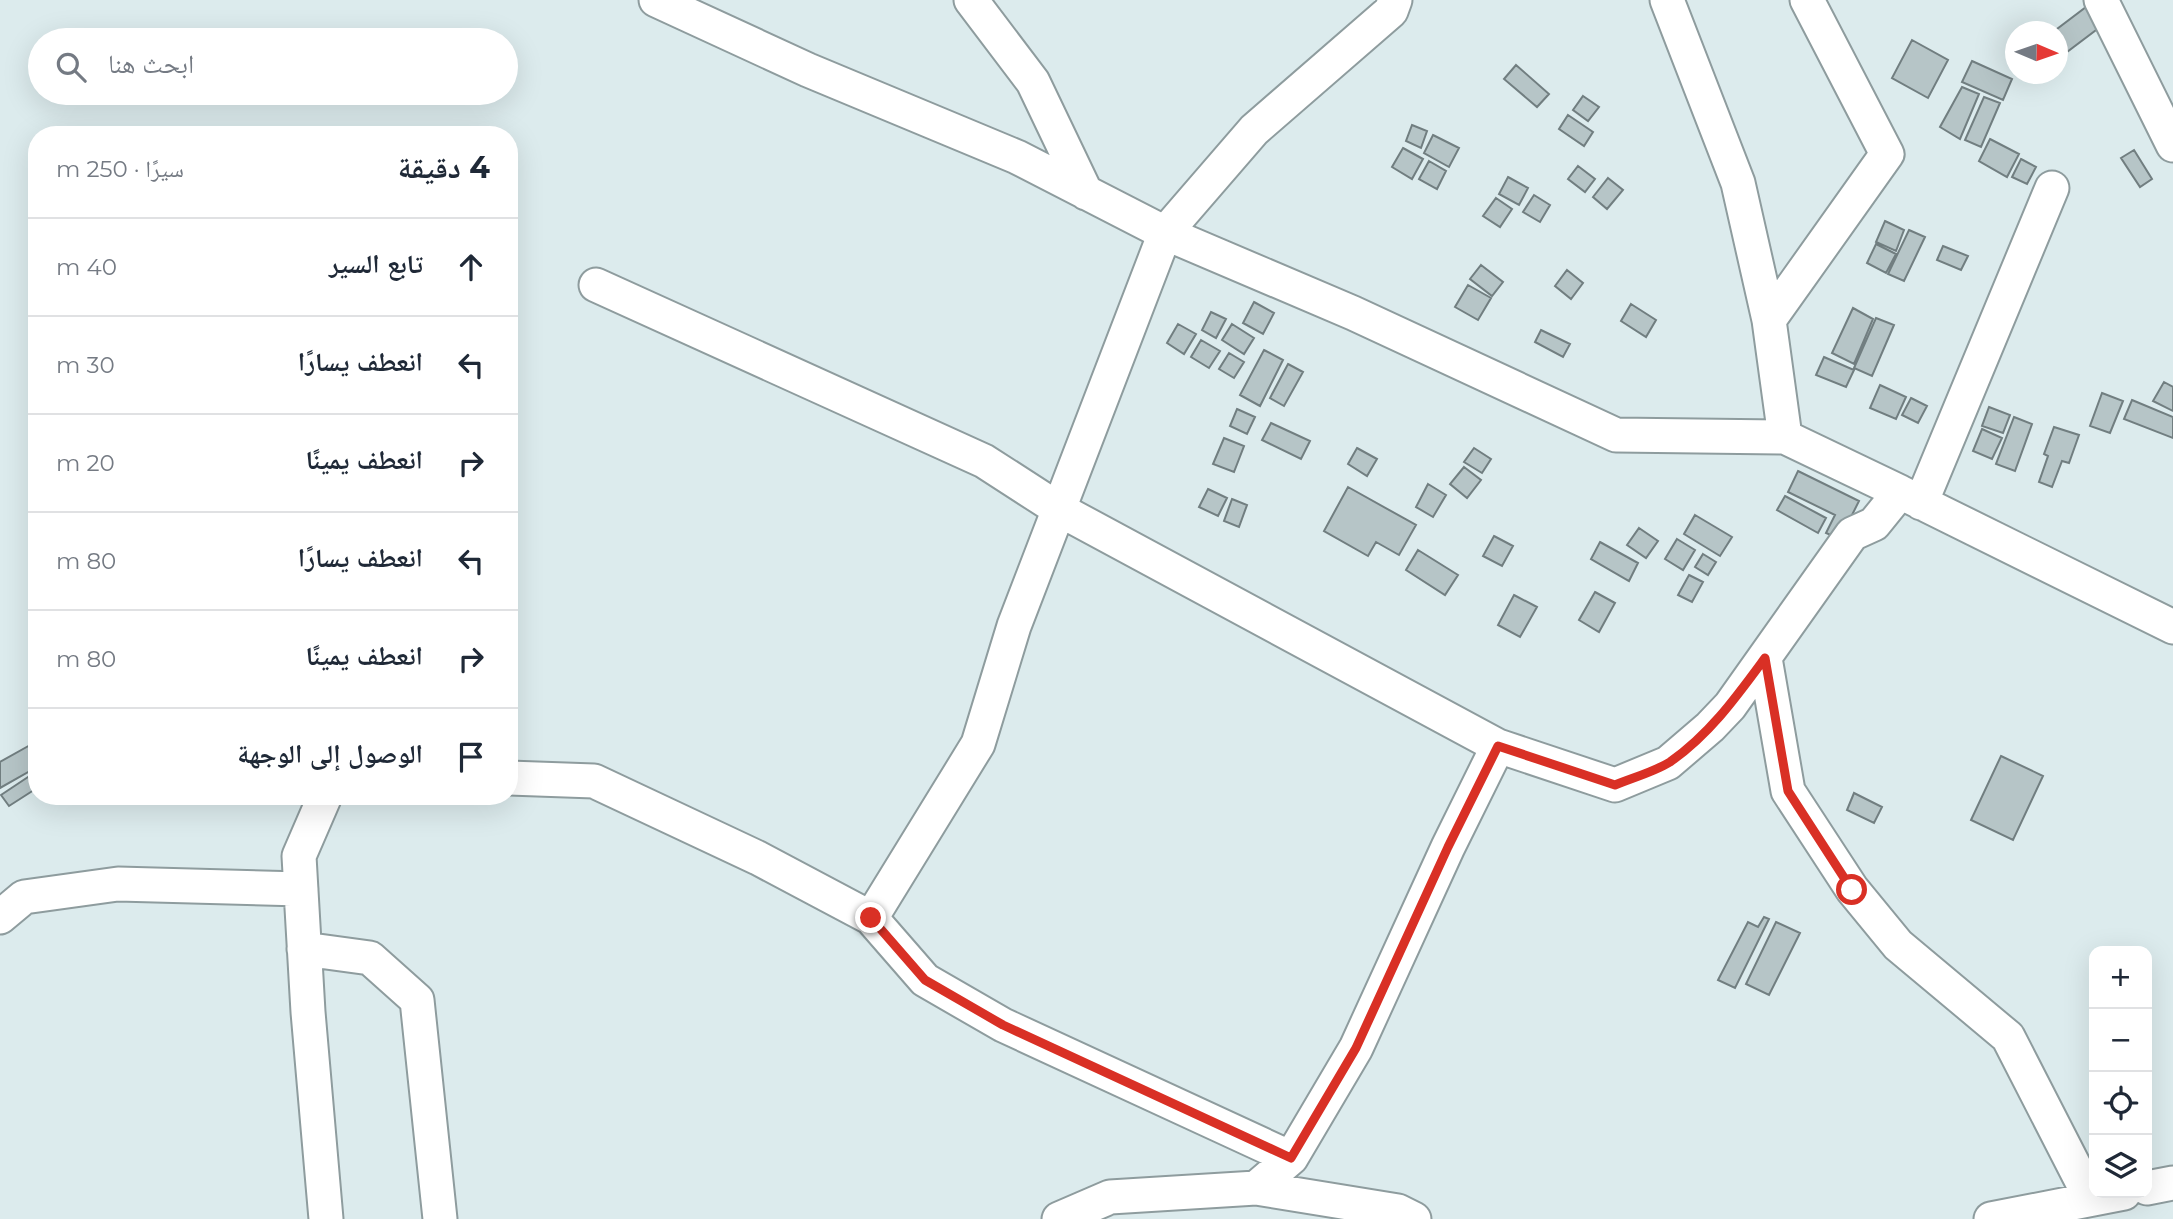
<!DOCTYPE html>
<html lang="ar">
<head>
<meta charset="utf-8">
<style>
  :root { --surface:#fff; --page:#f6f6f7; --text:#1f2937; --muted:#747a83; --line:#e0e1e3 }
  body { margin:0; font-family:Montserrat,"Noto Naskh Arabic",sans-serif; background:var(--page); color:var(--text); direction:rtl }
  .controls { position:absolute; right:21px; bottom:21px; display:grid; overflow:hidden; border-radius:14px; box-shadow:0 7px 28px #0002 }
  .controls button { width:63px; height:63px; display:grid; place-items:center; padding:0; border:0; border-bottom:2px solid var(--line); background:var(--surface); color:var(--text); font:35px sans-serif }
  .compass { position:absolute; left:2005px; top:21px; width:63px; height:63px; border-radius:50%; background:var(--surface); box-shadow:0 7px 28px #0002; rotate:92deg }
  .stop { position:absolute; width:21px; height:21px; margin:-16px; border:5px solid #d93025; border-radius:50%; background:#fff }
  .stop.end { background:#d93025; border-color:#fff; box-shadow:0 2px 7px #0008 }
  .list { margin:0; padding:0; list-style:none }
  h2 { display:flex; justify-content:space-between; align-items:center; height:91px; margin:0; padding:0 28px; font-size:30px }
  h2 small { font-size:23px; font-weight:400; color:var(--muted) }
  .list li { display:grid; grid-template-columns:46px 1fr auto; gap:21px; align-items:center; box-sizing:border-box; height:98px; padding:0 28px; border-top:2px solid var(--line) }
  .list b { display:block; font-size:26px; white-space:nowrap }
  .list em { font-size:23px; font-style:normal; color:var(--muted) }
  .icon { flex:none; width:38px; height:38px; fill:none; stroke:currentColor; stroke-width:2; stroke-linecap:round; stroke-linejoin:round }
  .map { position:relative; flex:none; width:2173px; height:1219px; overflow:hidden; direction:ltr }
  .search { position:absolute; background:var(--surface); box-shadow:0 7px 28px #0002; left:28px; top:28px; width:490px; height:77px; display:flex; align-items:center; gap:18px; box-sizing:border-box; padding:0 24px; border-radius:38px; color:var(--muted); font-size:26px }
  .panel { position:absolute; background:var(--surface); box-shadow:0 7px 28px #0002; left:28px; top:126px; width:490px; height:679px; border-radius:28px; direction:rtl }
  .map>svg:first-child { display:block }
</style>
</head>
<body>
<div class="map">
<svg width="2173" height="1219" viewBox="0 0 2173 1219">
  <rect width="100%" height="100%" fill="#dcebed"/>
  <!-- building -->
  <path fill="#b6c5c7" stroke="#717e80" stroke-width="2" d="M2090 4 2104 24 2063 55 2058 47V32H2053Z
    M1912 40 1948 60 1928 98 1892 78Z
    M1972 61 2012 79 2003 100 1962 82Z
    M1516 65 1549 94 1537 107 1504 79Z
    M1962 87 1979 94 1960 139 1940 127Z
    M1583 96 1599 107 1588 121 1573 110Z
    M1984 97 2000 103 1981 147 1965 140Z
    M1568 115 1593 132 1584 146 1559 129Z
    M1412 125 1427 131 1421 148 1406 141Z
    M1433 135 1459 148 1449 167 1424 153Z
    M1990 139 2019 154 2007 177 1979 161Z
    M1403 148 1423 159 1412 179 1392 167Z
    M2134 150 2152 179 2140 187 2121 158Z
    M2021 159 2036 167 2027 184 2012 177Z
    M1429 161 1446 171 1437 189 1419 179Z
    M1578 166 1595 179 1585 192 1568 179Z
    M1508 177 1528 188 1519 205 1499 194Z
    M1608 178 1623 190 1607 209 1593 197Z
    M1534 195 1550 205 1540 222 1523 212Z
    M1496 198 1512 209 1500 227 1483 216Z
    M1885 221 1904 230 1896 251 1876 242Z
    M1909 230 1925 237 1904 281 1888 274Z
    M1876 244 1896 254 1886 273 1867 263Z
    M1943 246 1968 256 1961 270 1937 260Z
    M1481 265 1503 282 1492 296 1470 279Z
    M1567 270 1583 283 1571 299 1555 286Z
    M1468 285 1491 298 1478 320 1455 307Z
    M1254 302 1274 313 1263 334 1243 323Z
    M1631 304 1656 320 1646 337 1621 321Z
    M1853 308 1873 319 1854 364 1832 353Z
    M1211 312 1226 319 1216 338 1202 330Z
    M1876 318 1894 325 1872 376 1854 368Z
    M1178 324 1196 334 1184 354 1167 343Z
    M1232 324 1254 338 1244 354 1222 340Z
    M1541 330 1570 344 1563 357 1535 342Z
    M1201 340 1220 351 1209 368 1191 357Z
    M1264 350 1283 360 1260 406 1240 395Z
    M1229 353 1244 362 1234 378 1219 369Z
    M1824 357 1854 370 1846 387 1816 375Z
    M1288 364 1303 372 1284 406 1270 398Z
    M2164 382 2173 387V411L2153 401Z
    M1880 385 1906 397 1896 419 1870 408Z
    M2102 393 2123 401 2110 433 2090 426Z
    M1911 398 1927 406 1918 423 1902 415Z
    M2132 400 2173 417V438L2124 419Z
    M1989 407 2010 415 2003 433 1982 426Z
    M1237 409 1255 417 1247 434 1230 426Z
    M2014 417 2032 424 2015 471 1996 464Z
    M1271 423 1310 441 1301 459 1262 440Z
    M2054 427 2079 435 2069 463 2062 461 2052 487 2039 482 2048 456 2044 454Z
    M1982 429 2002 438 1992 459 1973 451Z
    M1224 438 1244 446 1234 472 1213 464Z
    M1357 448 1377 459 1367 476 1348 464Z
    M1474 448 1491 459 1482 473 1464 462Z
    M1464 467 1481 480 1467 498 1450 484Z
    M1798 471 1859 501 1840 539 1826 533 1835 515 1788 492Z
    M1428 484 1446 495 1433 517 1416 507Z
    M1348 487 1416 525 1399 555 1376 542 1368 556 1324 531Z
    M1208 489 1227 498 1218 516 1199 507Z
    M1785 496 1826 518 1818 533 1777 510Z
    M1232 499 1247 505 1239 527 1224 521Z
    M1695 515 1732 537 1720 556 1684 534Z
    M1639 528 1658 541 1646 558 1627 545Z
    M1494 536 1513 546 1502 566 1483 556Z
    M1677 539 1695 550 1683 570 1665 559Z
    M1600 542 1638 563 1629 581 1591 559Z
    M1418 550 1458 575 1445 595 1406 570Z
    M1703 554 1716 562 1708 575 1695 567Z
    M1689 575 1703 582 1692 602 1678 595Z
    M1595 592 1615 603 1599 632 1579 620Z
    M1514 595 1537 607 1520 637 1498 625Z
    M32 744 37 753V767L0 788V762Z
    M2001 756 2043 776 2013 840 1971 820Z
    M37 771V788L9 806 1 795Z
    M1854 793 1882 807 1874 823 1847 810Z
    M1764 917 1769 919 1735 988 1718 980 1748 922 1758 927Z
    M1776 922 1800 933 1769 995 1746 984Z"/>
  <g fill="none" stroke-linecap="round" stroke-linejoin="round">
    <defs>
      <path id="street" d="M656 0 808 70 1017 157 1165 233 1353 313 1616 435 1785 437 1900 492
        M971 0 1033 82 1086 193
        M1667 0 1738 183 1769 320 1785 437
        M2101 0 2173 145
        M596 285 984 461 1060 510 1498 746
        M1769 320 1887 154 1807 0
        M1921 503 2052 188
        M1765 658 1788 791 1852 889 1898 945 2008 1037 2091 1199
        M509 778 594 781 758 858 871 918 925 980 1003 1025 1291 1158
        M325 796 299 856 308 1012 326 1219
        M0 917 24 897 118 884 301 889
        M871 918 978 744 1014 626 1165 233 1254 130 1391 11 1395 0
        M304 949 370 958 417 1000 440 1219
        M1256 1188 1291 1158 1356 1048 1448 847 1498 746 1615 785 1668 763 1710 727 1730 706 1852 534 1874 524 1900 492 2173 627
        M2147 1188 2173 1183
        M1059 1219 1110 1197 1256 1188 1398 1211 1414 1219
        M1991 1219 2124 1193"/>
    </defs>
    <!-- street casing -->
    <use href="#street" stroke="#8e9c9e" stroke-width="37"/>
    <!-- street -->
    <use href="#street" stroke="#fff" stroke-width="33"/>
  </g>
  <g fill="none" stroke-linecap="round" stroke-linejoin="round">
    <!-- route -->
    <path stroke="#d93025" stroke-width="9" d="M871 918 925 980 1003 1025 1291 1158 1356 1048 1448 847 1498 746 1615 785C1632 778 1654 772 1670 762 1710 734 1737 696 1765 658L1788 791 1852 890"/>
  </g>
</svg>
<div class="controls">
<button>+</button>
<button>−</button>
<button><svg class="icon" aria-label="locate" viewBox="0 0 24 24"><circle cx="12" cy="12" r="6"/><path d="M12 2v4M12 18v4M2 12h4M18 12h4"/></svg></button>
<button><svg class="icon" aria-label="layers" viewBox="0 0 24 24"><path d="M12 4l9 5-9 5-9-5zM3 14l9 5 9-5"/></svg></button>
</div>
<svg class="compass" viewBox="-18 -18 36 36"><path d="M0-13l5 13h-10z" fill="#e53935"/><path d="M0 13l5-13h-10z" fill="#747a83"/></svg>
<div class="stop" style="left:1852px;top:890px"></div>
<div class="stop end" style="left:871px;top:918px"></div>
<div class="search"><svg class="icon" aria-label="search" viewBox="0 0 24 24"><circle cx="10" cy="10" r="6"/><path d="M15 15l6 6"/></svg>ابحث هنا</div>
<section class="panel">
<h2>4 دقيقة<small>سيرًا · 250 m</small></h2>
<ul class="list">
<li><svg class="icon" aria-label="ahead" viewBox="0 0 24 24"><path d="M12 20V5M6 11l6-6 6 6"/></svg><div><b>تابع السير</b></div><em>40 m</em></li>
<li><svg class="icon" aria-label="left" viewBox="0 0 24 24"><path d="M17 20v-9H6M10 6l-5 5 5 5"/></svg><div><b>انعطف يسارًا</b></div><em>30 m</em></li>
<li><svg class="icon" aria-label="right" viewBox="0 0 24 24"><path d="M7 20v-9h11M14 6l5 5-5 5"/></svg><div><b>انعطف يمينًا</b></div><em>20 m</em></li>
<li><svg class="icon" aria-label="left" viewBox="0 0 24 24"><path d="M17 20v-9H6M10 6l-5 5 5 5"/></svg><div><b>انعطف يسارًا</b></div><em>80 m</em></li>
<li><svg class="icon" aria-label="right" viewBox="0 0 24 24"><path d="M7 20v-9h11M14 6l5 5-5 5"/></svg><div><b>انعطف يمينًا</b></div><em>80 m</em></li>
<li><svg class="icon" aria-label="arrive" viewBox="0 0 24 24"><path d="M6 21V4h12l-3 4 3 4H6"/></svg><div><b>الوصول إلى الوجهة</b></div></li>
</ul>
</section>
</div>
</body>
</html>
